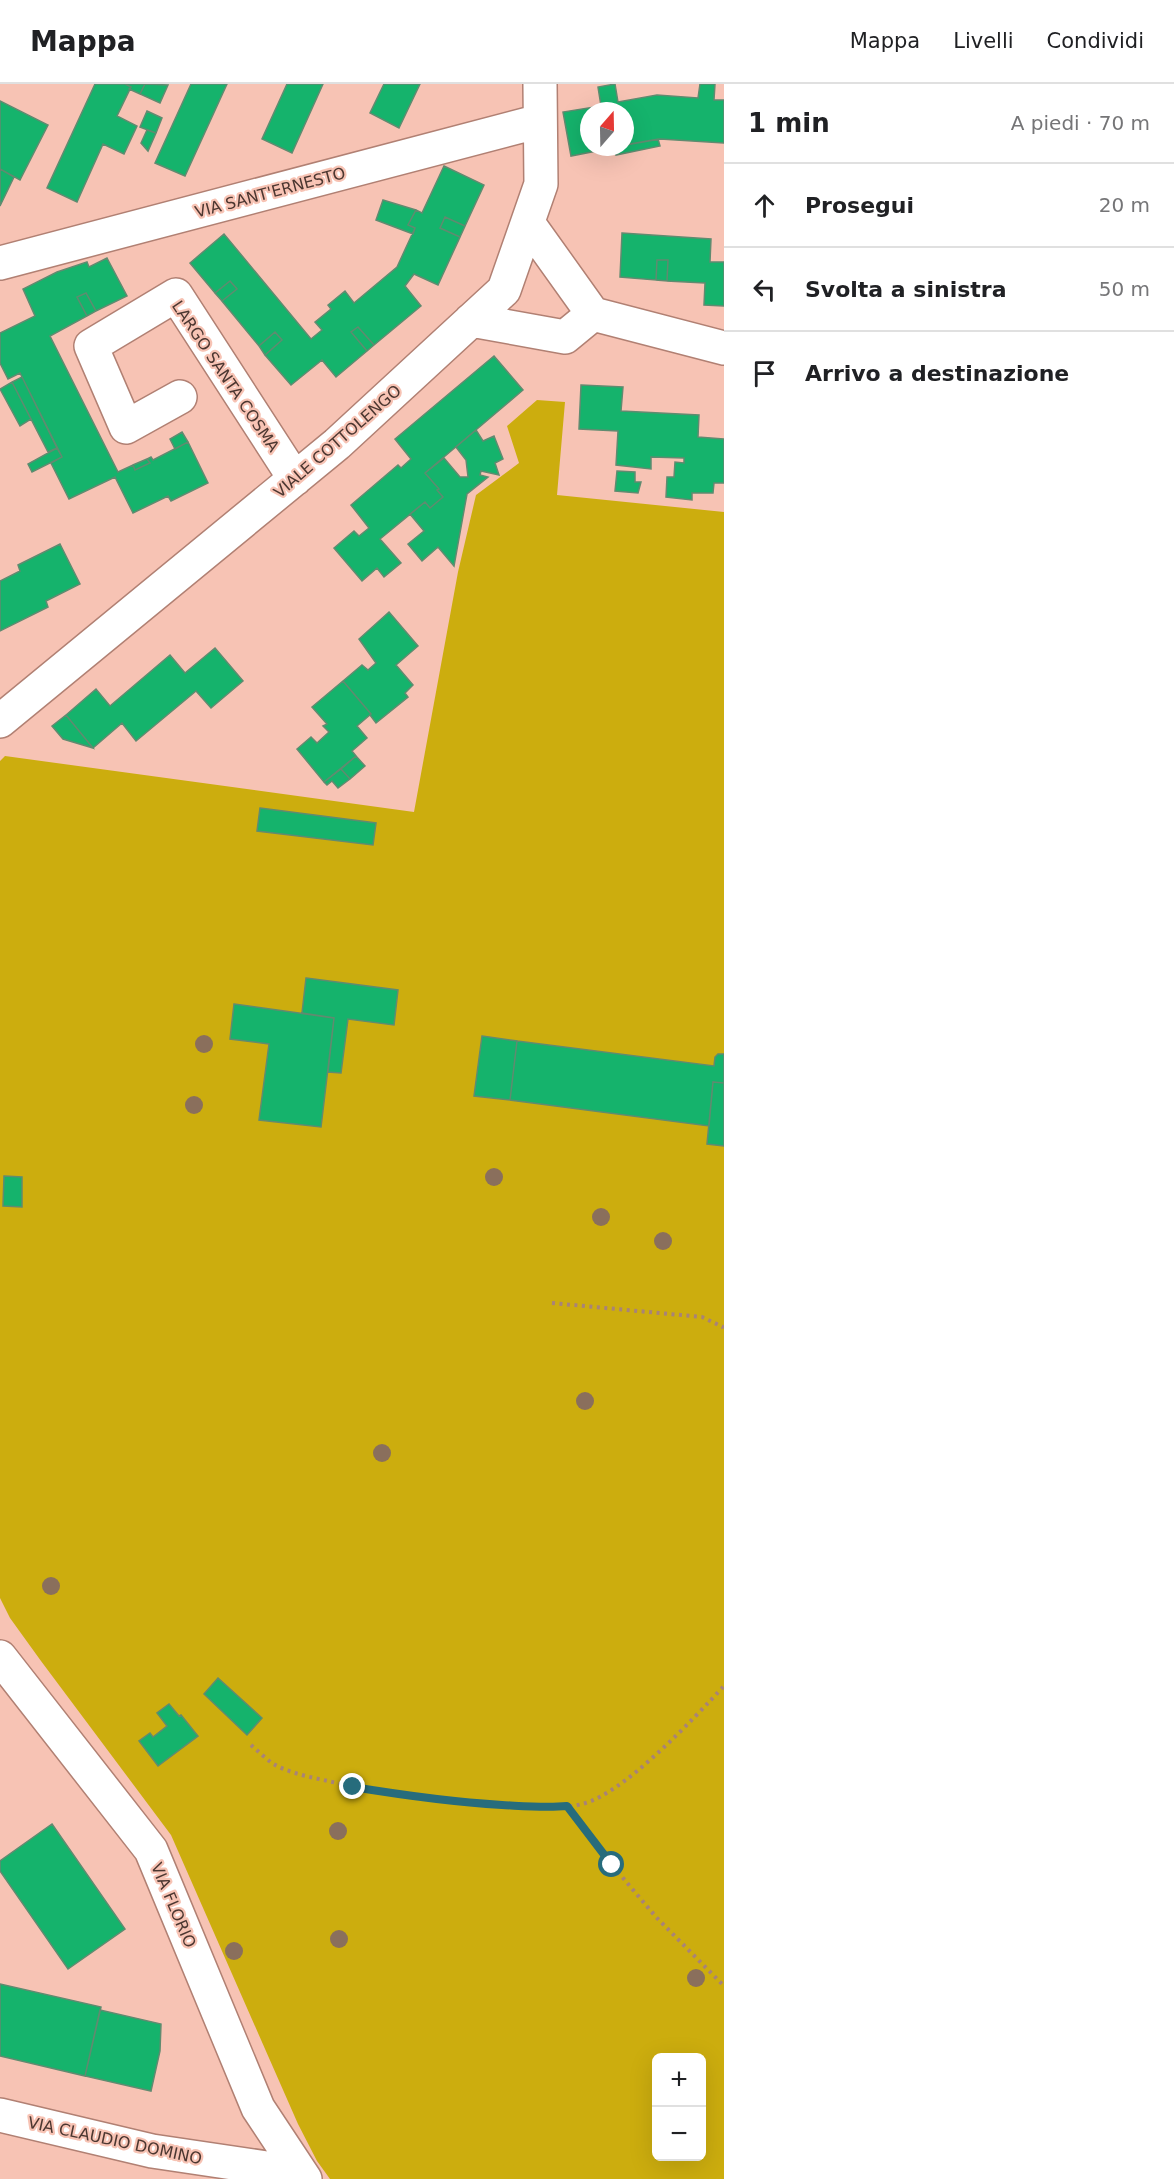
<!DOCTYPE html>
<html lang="it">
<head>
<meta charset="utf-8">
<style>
  :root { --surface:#fff; --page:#f2f2f2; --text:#202124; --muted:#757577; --line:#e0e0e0 }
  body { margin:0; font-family:"DejaVu Sans",sans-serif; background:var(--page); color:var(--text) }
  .controls { position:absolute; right:18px; bottom:18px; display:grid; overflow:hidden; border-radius:9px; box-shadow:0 6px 24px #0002 }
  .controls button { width:54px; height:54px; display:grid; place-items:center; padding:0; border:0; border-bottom:2px solid var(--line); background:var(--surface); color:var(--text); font:30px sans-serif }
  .compass { position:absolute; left:580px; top:18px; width:54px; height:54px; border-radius:50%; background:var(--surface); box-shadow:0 6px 24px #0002; rotate:20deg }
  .stop { position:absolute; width:18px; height:18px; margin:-14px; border:4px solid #276c7c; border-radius:50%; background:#fff }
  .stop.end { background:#276c7c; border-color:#fff; box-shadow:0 2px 6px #0008 }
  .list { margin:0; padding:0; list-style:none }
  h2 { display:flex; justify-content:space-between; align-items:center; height:78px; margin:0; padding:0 24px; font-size:26px }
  h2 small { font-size:20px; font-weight:400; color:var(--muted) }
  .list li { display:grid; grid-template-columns:39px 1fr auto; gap:18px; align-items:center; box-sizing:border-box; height:84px; padding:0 24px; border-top:2px solid var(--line) }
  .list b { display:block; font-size:22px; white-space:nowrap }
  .list em { font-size:20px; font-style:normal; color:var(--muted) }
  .icon { flex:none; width:33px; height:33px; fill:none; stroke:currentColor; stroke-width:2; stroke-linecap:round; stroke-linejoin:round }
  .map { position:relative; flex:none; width:724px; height:2095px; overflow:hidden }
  header { display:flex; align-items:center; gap:36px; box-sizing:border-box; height:84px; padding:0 30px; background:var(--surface); border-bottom:2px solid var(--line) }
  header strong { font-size:28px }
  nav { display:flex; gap:33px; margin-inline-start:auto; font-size:21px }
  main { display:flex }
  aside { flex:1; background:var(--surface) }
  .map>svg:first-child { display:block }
</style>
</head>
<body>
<header>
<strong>Mappa</strong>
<nav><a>Mappa</a><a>Livelli</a><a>Condividi</a></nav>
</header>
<main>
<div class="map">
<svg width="724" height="2095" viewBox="0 0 724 2095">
  <rect width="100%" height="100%" fill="#f7c3b4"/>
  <!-- green -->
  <path fill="#ccad0e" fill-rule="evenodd" d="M537 316 565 318 557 411 724 428V2095H330L317 2077 298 2040 171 1751 41 1577 10 1534 0 1514V677L5 672 414 728 458 488 476 411 519 379 507 342ZM656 1974H702V2072H656Z"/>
  <!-- building -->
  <path fill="#15b36c" stroke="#608b70" stroke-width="1.5" d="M95 0H125L131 3 117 32 137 42 124 70 103 60 77 118 47 104Z
    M125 0H145L140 10 129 5 131 3Z
    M145 0 168 1 160 19 140 10Z
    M191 0H227L185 92 155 79Z
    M287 0H323L292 69 262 55Z
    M384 0H420L399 44 370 29Z
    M615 0 618 18 657 11 698 14 700 0H715L714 16H724V59L660 55 625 61V27H589V63H617L571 72 563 28 601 22 598 3Z
    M0 17 48 41 20 96 0 85Z
    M147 27 162 34 156 49 140 43Z
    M147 46 156 49 148 67 141 59Z
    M658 55 660 62 616 71 615 63H625V61Z
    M444 82 484 101 465 142 445 133 440 144 460 153 438 201 414 190 405 202 421 222 374 261 358 243 351 248 367 267 336 293 322 276 291 301 265 271 282 256 275 248 259 262 222 217 237 205 230 197 215 209 190 179 224 150 311 255 322 246 315 238 331 225 328 221 345 207 354 219 397 183 415 144 408 141 416 126 422 129Z
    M0 85 14 93 0 122Z
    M383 116 416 126 408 141 415 144 413 150 376 136Z
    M445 133 465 142 460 153 440 144Z
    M622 149 711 155 710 178H724V222L704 221 705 199 667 197 668 176H657L656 196 620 193Z
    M107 174 127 212 96 227 86 209 77 213 87 232 50 252 118 388 133 381 135 386 150 379 147 375 151 373 153 376 188 358 208 399 171 417 168 412 133 429 115 393 69 415 51 379 62 373 20 289 8 295 0 279V249L35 232 23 205 57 188 87 178 89 183Z
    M657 176H668L667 197 656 196Z
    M230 197 237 205 222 217 215 209Z
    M86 209 96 227 87 232 77 213Z
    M358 243 374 261 367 267 351 248Z
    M275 248 282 256 265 271 259 262Z
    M494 272 523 306 425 389 439 405 437 406 443 413 430 424 425 418 380 455 401 479 384 493 377 484 362 497 334 464 354 447 359 452 369 444 351 421 398 381 401 384 411 375 395 355Z
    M22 293 57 364 48 368 12 298Z
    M12 298 31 335 20 342 0 305Z
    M581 301 623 303 621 327 699 331 698 353 724 355V399H714L713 409H692V416L666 413 667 393H674L675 378 684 379V374L651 373V385L616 381 618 347 579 345Z
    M476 346 483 357 494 352 503 375 495 379 499 391 481 387 480 391 488 393 467 410 454 482 438 463 422 477 408 460 424 447 410 430 425 418 430 424 443 413 437 406 439 405 425 389 444 374 460 393H468L466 376 456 363Z
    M182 348 188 358 175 365 170 355Z
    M57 364 62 373 32 388 28 380Z
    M147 375 150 379 135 386 133 381Z
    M617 387 635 388V398H641L638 409 615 407Z
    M60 460 80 500 46 517 48 523 0 547V497L20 487 18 481Z
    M389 528 418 562 396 581 413 601 405 609 408 613 376 639 370 631 371 630 343 597 362 581 368 586 376 579 359 555Z
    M215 564 243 597 211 624 196 607 136 657 122 639 93 664 66 631 96 605 110 622 170 571 185 589Z
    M343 597 371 630 357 642 367 654 352 667 356 672 324 698 297 665 311 653 317 659 329 648 323 642 327 640 312 623Z
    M66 631 93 664 63 655 52 642Z
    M356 672 365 682 350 695 341 685Z
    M341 685 350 695 338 704 332 697 327 701 324 698Z
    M260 724 376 739 373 761 257 747Z
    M306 894 398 906 394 941 348 935 341 989 328 988 334 934 302 929Z
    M234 920 334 934 321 1043 259 1036 269 960 230 955Z
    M482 952 517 957 510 1016 474 1012Z
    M517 957 714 982 715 973 718 970H724V999L713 998 709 1042 510 1016Z
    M713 998 724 999V1062L707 1060Z
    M4 1092 22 1093V1123L3 1122Z
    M218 1594 262 1634 247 1651 204 1610Z
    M169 1620 179 1632 181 1631 198 1652 158 1682 139 1657 150 1649 153 1653 167 1642 157 1629Z
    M52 1740 125 1845 68 1885 0 1787V1777Z
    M0 1900 101 1923 85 1992 0 1972Z
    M100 1926 161 1940 160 1967 151 2007 85 1992Z"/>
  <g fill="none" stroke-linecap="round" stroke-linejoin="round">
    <defs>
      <path id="minor" d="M528 139 593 230 724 264
        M0 179 540 37
        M471 236 565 253 593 230
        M180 313 126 343 91 262 176 211 295 395
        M0 637 337 360 504 206 541 100 540 0
        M0 1573 151 1766 258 2024 305 2095
        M0 2031 152 2067 301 2089"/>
    </defs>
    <!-- minor casing -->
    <use href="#minor" stroke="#b18073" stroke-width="36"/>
    <!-- path -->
    <path stroke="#a88378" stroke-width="4" stroke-dasharray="3 4.5" stroke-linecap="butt" d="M552 1219 702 1233 723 1243 724 1248
      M251 1661C258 1667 265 1674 272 1679 288 1689 310 1693 328 1697 389 1711 451 1718 513 1721 535 1723 560 1726 582 1720 624 1710 694 1634 724 1602
      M568 1722 612 1781 656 1833 724 1902"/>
    <!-- minor -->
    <use href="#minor" stroke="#fff" stroke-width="33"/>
  </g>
  <!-- trees -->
  <g fill="#8a6f5c">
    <circle cx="204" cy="960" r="9"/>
    <circle cx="194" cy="1021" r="9"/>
    <circle cx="494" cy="1093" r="9"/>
    <circle cx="601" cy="1133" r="9"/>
    <circle cx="663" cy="1157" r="9"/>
    <circle cx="585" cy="1317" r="9"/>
    <circle cx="382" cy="1369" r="9"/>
    <circle cx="51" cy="1502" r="9"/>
    <circle cx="338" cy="1747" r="9"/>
    <circle cx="339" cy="1855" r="9"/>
    <circle cx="234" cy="1867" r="9"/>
    <circle cx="696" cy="1894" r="9"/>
  </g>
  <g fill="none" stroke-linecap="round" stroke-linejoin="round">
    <!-- route -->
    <path stroke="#276c7c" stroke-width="8" d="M353 1703C402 1711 452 1718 502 1721 523 1722 545 1724 567 1722L612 1781"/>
  </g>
  <g text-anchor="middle" stroke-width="4.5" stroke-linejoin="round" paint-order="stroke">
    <!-- street labels -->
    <g font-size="16" fill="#4c3731" stroke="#f7c3b4">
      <text transform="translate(270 108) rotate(-15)" y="6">VIA SANT'ERNESTO</text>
      <text transform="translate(226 292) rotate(56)" y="6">LARGO SANTA COSMA</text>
      <text transform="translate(337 357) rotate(-41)" y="6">VIALE COTTOLENGO</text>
      <text transform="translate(174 1821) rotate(67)" y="6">VIA FLORIO</text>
      <text transform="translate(115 2056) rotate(12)" y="6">VIA CLAUDIO DOMINO</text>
    </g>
  </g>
</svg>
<div class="controls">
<button>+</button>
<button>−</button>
</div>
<svg class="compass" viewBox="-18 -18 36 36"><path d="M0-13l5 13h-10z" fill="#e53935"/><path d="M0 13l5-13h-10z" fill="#757577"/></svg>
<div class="stop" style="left:612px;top:1781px"></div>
<div class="stop end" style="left:353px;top:1703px"></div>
</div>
<aside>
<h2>1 min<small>A piedi · 70 m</small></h2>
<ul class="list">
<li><svg class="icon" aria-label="ahead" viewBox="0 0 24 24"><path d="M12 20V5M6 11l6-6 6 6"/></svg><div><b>Prosegui</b></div><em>20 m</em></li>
<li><svg class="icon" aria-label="left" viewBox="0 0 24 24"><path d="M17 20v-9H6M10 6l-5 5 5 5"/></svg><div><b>Svolta a sinistra</b></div><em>50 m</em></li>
<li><svg class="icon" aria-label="arrive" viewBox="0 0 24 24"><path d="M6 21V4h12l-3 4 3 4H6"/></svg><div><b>Arrivo a destinazione</b></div></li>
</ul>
</aside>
</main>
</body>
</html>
